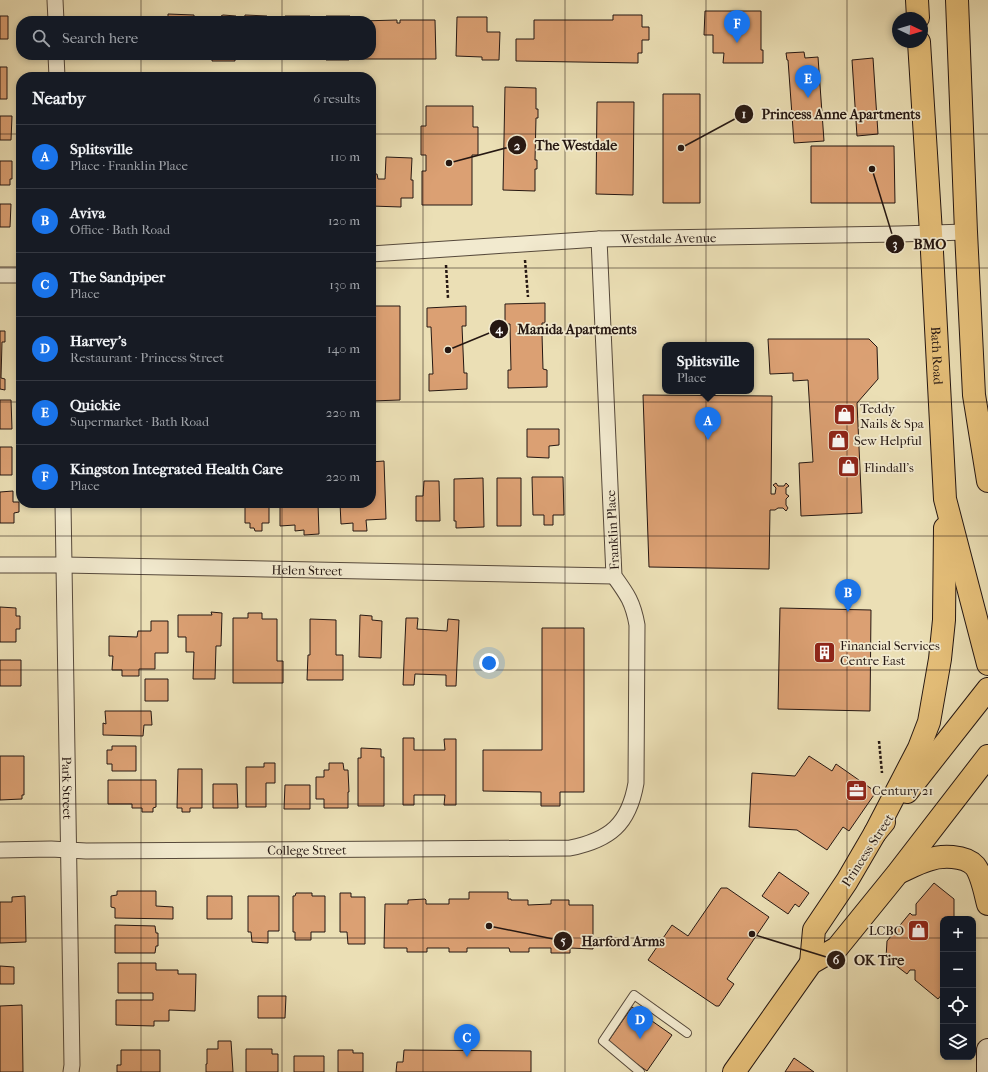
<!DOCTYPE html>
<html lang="en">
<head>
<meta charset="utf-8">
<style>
  :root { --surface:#171b24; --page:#242831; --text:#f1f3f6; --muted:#9ea1a6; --line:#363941; --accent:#1a73e8 }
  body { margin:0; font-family:"IM FELL French Canon",serif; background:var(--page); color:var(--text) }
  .controls { position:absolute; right:12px; bottom:12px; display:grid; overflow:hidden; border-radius:8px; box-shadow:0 2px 6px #0003 }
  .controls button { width:36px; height:36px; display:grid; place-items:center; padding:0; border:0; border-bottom:1px solid var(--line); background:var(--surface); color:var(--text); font:20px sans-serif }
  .compass { position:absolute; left:892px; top:12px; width:36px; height:36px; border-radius:50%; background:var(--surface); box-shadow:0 2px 6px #0003; rotate:94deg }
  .you { position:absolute; left:489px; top:663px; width:14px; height:14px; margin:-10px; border:3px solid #fff; border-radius:50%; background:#1a73e8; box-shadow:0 0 0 6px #1a73e833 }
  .badge { display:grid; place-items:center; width:26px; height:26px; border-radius:50%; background:var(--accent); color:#fff; font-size:13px; font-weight:700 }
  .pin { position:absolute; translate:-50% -33px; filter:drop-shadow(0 1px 2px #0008) }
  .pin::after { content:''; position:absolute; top:21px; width:14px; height:12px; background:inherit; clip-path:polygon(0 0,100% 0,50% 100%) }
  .popup { position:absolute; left:662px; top:342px; width:92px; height:52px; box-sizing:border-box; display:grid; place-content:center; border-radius:8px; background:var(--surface); filter:drop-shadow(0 1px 3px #0005); font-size:13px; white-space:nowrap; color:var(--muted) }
  .popup b { font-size:15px; color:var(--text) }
  .popup::after { content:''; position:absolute; left:50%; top:100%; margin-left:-8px; border:8px solid transparent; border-top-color:var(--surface) }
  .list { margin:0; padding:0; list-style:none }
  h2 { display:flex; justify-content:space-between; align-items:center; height:52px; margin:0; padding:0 16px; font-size:17px }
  h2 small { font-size:13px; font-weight:400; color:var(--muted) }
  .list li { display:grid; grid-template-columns:26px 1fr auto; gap:12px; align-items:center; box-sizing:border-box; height:64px; padding:0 16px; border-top:1px solid var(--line) }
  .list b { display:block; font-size:15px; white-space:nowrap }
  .list p { margin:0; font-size:13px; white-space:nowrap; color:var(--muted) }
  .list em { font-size:13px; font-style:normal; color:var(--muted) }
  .icon { flex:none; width:22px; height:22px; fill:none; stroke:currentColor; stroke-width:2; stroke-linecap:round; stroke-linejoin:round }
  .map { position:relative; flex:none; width:988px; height:1072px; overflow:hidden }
  .search { position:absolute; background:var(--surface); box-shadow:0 2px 6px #0003; left:16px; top:16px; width:360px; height:44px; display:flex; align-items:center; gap:10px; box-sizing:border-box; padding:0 14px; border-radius:16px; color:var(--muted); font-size:15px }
  .panel { position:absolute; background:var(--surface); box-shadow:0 2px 6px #0003; left:16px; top:72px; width:360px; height:436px; border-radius:16px }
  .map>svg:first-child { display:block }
</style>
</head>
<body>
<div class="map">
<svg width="988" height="1072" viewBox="0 0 988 1072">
  <rect width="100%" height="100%" fill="#ebdfb5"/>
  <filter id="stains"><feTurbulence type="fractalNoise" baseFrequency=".005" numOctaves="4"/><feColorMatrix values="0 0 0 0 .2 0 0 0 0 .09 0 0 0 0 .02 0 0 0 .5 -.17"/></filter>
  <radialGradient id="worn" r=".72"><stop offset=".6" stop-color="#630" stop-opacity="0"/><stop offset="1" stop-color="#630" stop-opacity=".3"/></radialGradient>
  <!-- building -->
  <path fill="#dba073" stroke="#251712" d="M705 11H761V50H763V63H723L724 53H713V35H704Z
    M168 14 194 15V21H168Z
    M223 15 236 16V21H212V17H221V16Z
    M245 15 267 16V21H244Z
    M613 15H642V27H649V40H642V53H638V63L516 61V39H534V20H613Z
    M0 16H8V39H0Z
    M285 16H310V21H285Z
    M326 16H350V21H326Z
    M457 17H487V32H500L499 60H482V57L456 56Z
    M99 20H160V21H99Z
    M397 20V23H400V20H435L436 59H361V55H371V21H361Z
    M804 52 805 58 818 57 824 141 794 143 788 60H787L786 53Z
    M99 55H160V57H99Z
    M212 55H235V61H212Z
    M326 55H349V60H326Z
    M873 58 878 134 857 136 852 60Z
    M0 67H7V99H0Z
    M505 87 536 88V109H538V118H536L535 160H537V169H535V191L503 190Z
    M663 94H700V203H663Z
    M597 102H634L633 195 596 194Z
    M426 106H473V127H478V155H472V205H422V171H426V155H421V126H426Z
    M0 116H12L11 140H0Z
    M811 146H894L895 203H811Z
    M386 157 412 158 411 179V180H413V198H401V207L371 206V174H377L378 179H385Z
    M0 161H12V179H10V185H0Z
    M0 204H11L10 227H0Z
    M545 303V323H542V334L543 369 547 370V387L508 388V370H511L510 326V324H505V304Z
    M371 306H400V400L371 401Z
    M466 306V326H462L464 373H467V389L429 391V374H433L431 327H427V308Z
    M0 331H5V342H2L1 378 5 379V390L0 389Z
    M768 339H869L877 347 878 379 857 403 862 513 801 516 799 463 813 462 808 380 793 381V373L770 374Z
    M643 395 772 396 771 494H775L776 488 773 485 776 483 778 486H784L786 483 789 486 786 488V494L789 496 786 499V505L788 508 786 511 783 508H778L775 510H770L769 569 649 567Z
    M0 400H11L12 429H0Z
    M527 429H559V445L549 446V458L527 457Z
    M0 447H12V475H0Z
    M384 461 386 519 366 520 367 531H353V523L341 524 340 503H371V462Z
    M532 477H563L564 515H553V525H544V515H533Z
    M483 478 484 527 456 528V521H454V479Z
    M497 478H521V526H497Z
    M424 481H439L440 521H416V496H423Z
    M13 491V502H19V512L14 513V523H0V492Z
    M245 503H269V523H262V531H255L254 528H250V523H245Z
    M280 503H318L319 534 304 535V530L295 531V525L280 526Z
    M0 607 16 608V616H20V629H16V642H0Z
    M780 608 871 610 870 711 778 709Z
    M211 612 222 613 221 646H216L215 679H193L194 652H186V637H178V615H212Z
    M248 613H262V619H277V661H283V683H233V618H248Z
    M360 615 372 616V620L382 621 381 658 359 657Z
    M406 618H418L417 629 447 631 448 619 459 620 456 686H446V675L415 674 414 685H403Z
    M310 619 336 620V655H343V680H307L308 655H310Z
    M151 621H168V653H155V669H139V676H122V670H112L113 656H109V636L137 637 138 631H151Z
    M542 628H584V792H560V806H541V792L483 791V750H542Z
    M0 660H21V686H0Z
    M145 679H168V701H145Z
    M105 711H151L152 725H144L143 736 103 735V723L106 724Z
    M403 738H414V750H445L444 739H456V805H444L445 795H414V805H403Z
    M112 746H136V771H112V764H107V750H112Z
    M361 748 381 749V757H384V806H358V758H361Z
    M0 756H24V795H22V799L0 800Z
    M809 756 832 771 836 764 876 792 849 831 843 827 827 850 797 830 749 827 752 773 795 776Z
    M264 763H275V783H266V807H246V767H264Z
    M329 763H343L344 770H348L349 792H348V808H324V799H316V777H324V770H329Z
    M178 769H202V808H190V812H182V808H177Z
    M108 780H156V807L153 808V812H142V808H132V804H108Z
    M213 784H237L238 808H213Z
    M285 785H310V809H284Z
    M779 872 809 893 799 907 795 904 788 914 762 896Z
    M934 883 954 899V919H943V993L938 999 915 980V970H910L907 974 886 958 887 941 910 913 912 915H916V904Z
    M721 888H727L769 917 727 979 734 984 719 1006H716L648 960 672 925 688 936Z
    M117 891H156V906L173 907V919L115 918V908L111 907V896L117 895Z
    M469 892H508V899H511V900H528V905L551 904V900H569V905H593V949L570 948V953H551V948H529V952H510L509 948H467V952H449V948H427V952H407V948H384L385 904H408V900L425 899 426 900V904H449V899H469Z
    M296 893H312V896H325V932H311V940H295V932H293V896H295Z
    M340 893H351V897H365V944H348L347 932H340Z
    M25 896 26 942 0 943V902H12V897Z
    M207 896H232V919H207Z
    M248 896H279V931H268V943L252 942 251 932H248Z
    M115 925 155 926 156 933H158V946H156L155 953H115Z
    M118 963H156V970H178V974H196L195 1011 169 1010V1021H154V1026L116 1025V1000H153V993H118Z
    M0 966 14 967V984H0Z
    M258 996H286L285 1018H258Z
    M22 1005 23 1072H0V1006Z
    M632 1007 672 1035 647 1071 607 1043Z
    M218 1041H231L233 1072H206V1064H207V1049H218Z
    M246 1049H272V1054H278V1072H246Z
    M121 1050H160V1072H117V1065H121Z
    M338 1050H353V1053H363V1072H338Z
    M404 1050 531 1051V1072H396L397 1062H403Z
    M294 1056H324V1072H294Z
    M794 1058 814 1072H785Z"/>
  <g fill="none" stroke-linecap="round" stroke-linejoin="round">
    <defs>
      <path id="lane" d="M640 1072 603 1041 634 995 687 1033"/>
      <g id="street">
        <path d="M55 0 56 21"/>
        <path d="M56 55 57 77"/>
        <path id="s1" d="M371 254 599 239 899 234 966 232"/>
        <path d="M0 275H21"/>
        <path id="s2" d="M63 503 72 1065 71 1072"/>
        <path id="s3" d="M0 565H64L614 576"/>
        <path id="s4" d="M0 850 51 849 86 851 570 848C610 840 629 824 636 783L637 625C633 602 627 594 614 576L599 239"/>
      </g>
      <path id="secondary" d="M988 1072V1050"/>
      <g id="primary">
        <path d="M917 0 918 18"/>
        <path d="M957 0 966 232 974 395 988 481"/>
        <path id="s5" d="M919 42 931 233 945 499 988 664"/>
        <path d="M907 792 988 689"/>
        <path d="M875 833 919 748 929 722 940 659 944 620 945 528"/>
        <path d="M900 872C909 868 918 863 928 860 941 855 965 855 975 866 982 875 985 893 988 904"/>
        <path d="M811 963 814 930 847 881 875 833 884 822"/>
        <path d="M734 1072 811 963 837 948 897 874 988 756"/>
      </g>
    </defs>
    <!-- lane casing -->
    <use href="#lane" stroke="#56493b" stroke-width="10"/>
    <!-- street casing -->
    <use href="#street" stroke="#56493b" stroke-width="17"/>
    <!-- secondary casing -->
    <use href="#secondary" stroke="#251712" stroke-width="24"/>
    <!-- primary casing -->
    <use href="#primary" stroke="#251712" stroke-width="24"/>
    <!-- path -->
    <path stroke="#251712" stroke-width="2.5" stroke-dasharray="3 2" stroke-linecap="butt" d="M525 260 528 297
      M446 265 448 298
      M879 741 882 773"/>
    <!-- lane -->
    <use href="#lane" stroke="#f2eacf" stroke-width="8"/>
    <!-- street -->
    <use href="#street" stroke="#f2eacf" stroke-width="15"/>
    <!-- secondary -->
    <use href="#secondary" stroke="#f2eacf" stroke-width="22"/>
    <!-- primary -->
    <use href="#primary" stroke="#e6c07a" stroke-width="22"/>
  </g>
  <!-- grid -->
  <path fill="none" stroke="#251712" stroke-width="1" stroke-opacity="0.55" d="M141 0V21M282 0V21M423 0V1072M565 0V1072M706 0V1072M847 0V1072M141 55V77M282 55V77M0 134H21M371 134H988M0 268H21M371 268H988M0 402H21M371 402H988M141 503V1072M282 503V1072M0 536H988M0 670H988M0 804H988M0 938H943M973 938H988"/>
  <!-- icons -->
  <defs>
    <symbol id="shop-square" viewBox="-11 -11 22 22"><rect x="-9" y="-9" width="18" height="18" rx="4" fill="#8f2418" stroke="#f2eacf"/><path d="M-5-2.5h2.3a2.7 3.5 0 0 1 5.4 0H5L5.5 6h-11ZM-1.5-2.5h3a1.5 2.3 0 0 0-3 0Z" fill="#fff"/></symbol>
    <symbol id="building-square" viewBox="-11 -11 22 22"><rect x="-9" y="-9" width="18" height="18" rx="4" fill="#8f2418" stroke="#f2eacf"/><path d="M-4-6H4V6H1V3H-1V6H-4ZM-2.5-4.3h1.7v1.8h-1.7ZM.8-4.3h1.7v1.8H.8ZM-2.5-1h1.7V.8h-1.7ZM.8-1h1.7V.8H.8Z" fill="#fff"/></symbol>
    <symbol id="office-square" viewBox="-11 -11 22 22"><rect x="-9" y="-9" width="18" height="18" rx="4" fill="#8f2418" stroke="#f2eacf"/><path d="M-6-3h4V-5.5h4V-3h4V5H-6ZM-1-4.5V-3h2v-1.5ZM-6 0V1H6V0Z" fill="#fff"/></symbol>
  </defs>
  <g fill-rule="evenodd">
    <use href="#shop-square" x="832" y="402" width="25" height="25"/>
    <use href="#shop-square" x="826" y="428" width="25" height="25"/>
    <use href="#shop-square" x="836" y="454" width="25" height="25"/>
    <use href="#building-square" x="812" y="640" width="25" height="25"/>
    <use href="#office-square" x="844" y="778" width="25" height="25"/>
    <use href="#shop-square" x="906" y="918" width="25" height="25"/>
  </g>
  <g text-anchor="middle" stroke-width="3.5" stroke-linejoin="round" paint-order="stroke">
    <!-- street labels -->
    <g font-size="13" fill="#251712" stroke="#f2eacf">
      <text dy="5" stroke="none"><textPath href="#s1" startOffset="298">Westdale Avenue</textPath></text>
      <text dy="5" stroke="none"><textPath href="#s5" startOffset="314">Bath Road</textPath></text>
      <text transform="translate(612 530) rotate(-93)" y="5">Franklin Place</text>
      <text dy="5" stroke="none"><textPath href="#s3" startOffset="307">Helen Street</textPath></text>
      <text dy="5" stroke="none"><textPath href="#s2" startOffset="285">Park Street</textPath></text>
      <text dy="5" stroke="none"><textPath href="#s4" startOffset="307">College Street</textPath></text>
      <text transform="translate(867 850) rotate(-57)" y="5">Princess Street</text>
    </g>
    <!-- poi labels -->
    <g font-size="13" fill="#251712" stroke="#f2eacf" text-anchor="start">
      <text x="860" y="413">Teddy<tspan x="860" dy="15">Nails &amp; Spa</tspan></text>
      <text x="854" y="445">Sew Helpful</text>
      <text x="864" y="472">Flindall's</text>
      <text x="840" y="650">Financial Services<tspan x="840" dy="15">Centre East</tspan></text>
      <text x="872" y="795">Century 21</text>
      <text x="904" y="935" text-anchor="end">LCBO</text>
    </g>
  </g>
  <!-- callouts -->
  <path fill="none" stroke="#251712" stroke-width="1.5" d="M681 148L744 114M449 163L517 145M872 169L895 244M448 350L499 329M489 926L563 941M752 934L836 960"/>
  <g fill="#251712" stroke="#f2eacf" stroke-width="1.5">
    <circle cx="681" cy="148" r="4"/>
    <circle cx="449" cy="163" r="4"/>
    <circle cx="872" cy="169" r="4"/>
    <circle cx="448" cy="350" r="4"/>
    <circle cx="489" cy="926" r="4"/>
    <circle cx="752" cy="934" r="4"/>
    <circle cx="744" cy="114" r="10"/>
    <circle cx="517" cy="145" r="10"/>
    <circle cx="895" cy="244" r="10"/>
    <circle cx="499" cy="329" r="10"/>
    <circle cx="563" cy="941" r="10"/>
    <circle cx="836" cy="960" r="10"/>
  </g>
  <g font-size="12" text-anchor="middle" font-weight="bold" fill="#fff">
    <text x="744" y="118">1</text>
    <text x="517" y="150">2</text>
    <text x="895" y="248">3</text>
    <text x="499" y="333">4</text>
    <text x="563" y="945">5</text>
    <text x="836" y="964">6</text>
  </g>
  <g font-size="14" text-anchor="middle" font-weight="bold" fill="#251712" stroke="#f2eacf" stroke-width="3.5" stroke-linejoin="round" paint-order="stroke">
    <text x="841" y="119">Princess Anne Apartments</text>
    <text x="576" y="150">The Westdale</text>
    <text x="930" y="249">BMO</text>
    <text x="577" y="334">Manida Apartments</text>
    <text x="623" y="946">Harford Arms</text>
    <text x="879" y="965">OK Tire</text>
  </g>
  <rect width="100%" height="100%" filter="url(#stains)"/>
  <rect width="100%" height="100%" fill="url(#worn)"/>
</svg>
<div class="controls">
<button>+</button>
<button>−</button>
<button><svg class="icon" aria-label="locate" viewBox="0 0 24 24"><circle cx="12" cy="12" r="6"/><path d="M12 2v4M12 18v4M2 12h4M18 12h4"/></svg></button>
<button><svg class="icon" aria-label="layers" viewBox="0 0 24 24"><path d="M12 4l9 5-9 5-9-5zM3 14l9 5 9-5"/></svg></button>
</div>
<svg class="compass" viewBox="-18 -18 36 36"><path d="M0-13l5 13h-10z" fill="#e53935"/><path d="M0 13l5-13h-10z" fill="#9ea1a6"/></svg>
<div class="you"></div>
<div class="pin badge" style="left:708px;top:440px">A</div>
<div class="popup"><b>Splitsville</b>Place</div>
<div class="pin badge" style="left:848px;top:612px">B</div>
<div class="pin badge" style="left:467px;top:1057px">C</div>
<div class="pin badge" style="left:640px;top:1039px">D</div>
<div class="pin badge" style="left:808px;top:98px">E</div>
<div class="pin badge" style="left:737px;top:43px">F</div>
<div class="search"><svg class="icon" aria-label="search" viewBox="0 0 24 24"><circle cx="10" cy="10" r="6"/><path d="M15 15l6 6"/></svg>Search here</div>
<section class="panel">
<h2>Nearby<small>6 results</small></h2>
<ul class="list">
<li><span class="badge">A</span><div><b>Splitsville</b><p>Place · Franklin Place</p></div><em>110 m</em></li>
<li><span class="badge">B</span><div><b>Aviva</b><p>Office · Bath Road</p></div><em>120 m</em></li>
<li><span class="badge">C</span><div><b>The Sandpiper</b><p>Place</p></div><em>130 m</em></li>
<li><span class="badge">D</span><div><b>Harvey's</b><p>Restaurant · Princess Street</p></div><em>140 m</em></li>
<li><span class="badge">E</span><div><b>Quickie</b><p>Supermarket · Bath Road</p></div><em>220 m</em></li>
<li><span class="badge">F</span><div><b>Kingston Integrated Health Care</b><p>Place</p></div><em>220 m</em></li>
</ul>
</section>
</div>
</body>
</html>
